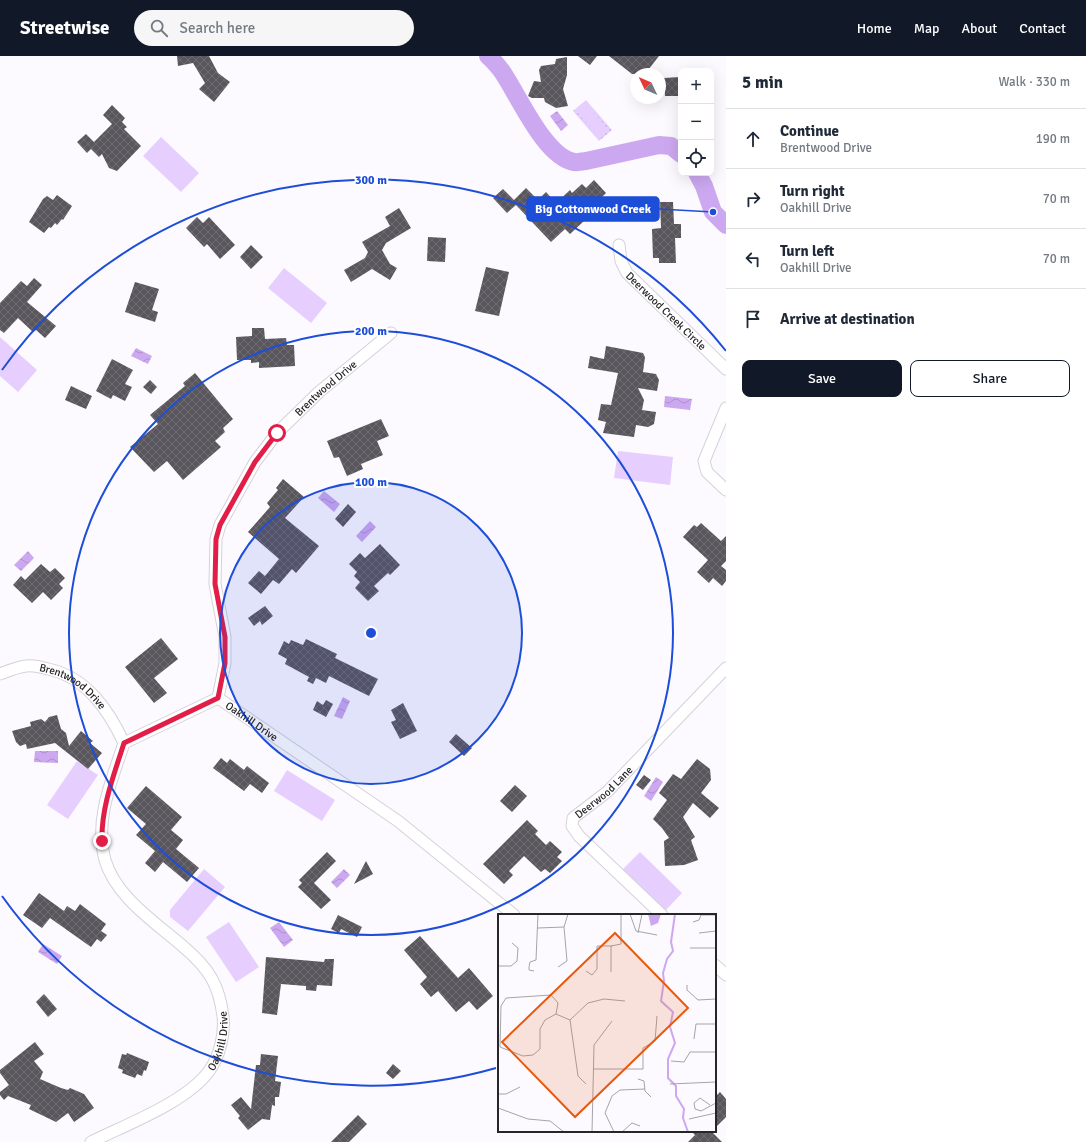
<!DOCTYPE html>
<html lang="en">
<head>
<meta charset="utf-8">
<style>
  :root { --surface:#fff; --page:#f6f6f7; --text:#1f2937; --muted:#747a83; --line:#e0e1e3; --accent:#111827 }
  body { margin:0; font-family:Signika,sans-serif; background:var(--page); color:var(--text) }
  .controls { position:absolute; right:12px; top:12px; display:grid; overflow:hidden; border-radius:8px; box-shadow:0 4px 16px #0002 }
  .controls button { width:36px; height:36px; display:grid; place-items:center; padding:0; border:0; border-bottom:1px solid var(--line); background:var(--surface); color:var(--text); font:20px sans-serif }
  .compass { position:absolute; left:630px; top:12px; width:36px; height:36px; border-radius:50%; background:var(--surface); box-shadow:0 4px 16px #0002; rotate:314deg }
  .stop { position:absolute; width:12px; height:12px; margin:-9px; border:3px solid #e11d48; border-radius:50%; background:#fff }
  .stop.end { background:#e11d48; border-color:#fff; box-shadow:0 1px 4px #0008 }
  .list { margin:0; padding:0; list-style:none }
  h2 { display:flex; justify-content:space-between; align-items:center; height:52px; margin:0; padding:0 16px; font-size:17px }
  h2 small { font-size:13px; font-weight:400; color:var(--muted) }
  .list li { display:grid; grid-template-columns:26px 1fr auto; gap:12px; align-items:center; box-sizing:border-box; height:60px; padding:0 16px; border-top:1px solid var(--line) }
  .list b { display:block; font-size:15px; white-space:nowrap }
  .list p { margin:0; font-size:13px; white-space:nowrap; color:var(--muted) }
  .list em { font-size:13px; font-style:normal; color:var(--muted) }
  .actions { display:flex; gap:8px; padding:12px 16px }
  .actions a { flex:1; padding:9px 0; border:1px solid var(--accent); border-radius:8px; text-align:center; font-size:14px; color:var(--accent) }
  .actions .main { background:var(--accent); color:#fff }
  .icon { flex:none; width:22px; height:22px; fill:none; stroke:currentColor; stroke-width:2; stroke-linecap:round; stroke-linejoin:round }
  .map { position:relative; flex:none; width:726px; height:1086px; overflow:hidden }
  header { display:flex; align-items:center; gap:24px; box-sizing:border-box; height:56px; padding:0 20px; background:var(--accent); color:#fff }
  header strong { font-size:19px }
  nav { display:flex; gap:22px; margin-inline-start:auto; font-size:14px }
  .search { width:280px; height:36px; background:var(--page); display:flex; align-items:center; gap:10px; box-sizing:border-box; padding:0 14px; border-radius:22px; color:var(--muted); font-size:15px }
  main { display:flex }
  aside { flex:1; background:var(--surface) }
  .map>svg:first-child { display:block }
</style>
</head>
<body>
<header>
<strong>Streetwise</strong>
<div class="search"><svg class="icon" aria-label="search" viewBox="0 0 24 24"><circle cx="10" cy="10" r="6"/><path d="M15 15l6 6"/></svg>Search here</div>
<nav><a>Home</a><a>Map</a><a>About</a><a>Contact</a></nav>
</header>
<main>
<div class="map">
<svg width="726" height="1086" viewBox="0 0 726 1086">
  <defs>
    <pattern id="park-dots" width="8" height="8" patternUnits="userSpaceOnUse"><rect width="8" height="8" fill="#e6cffe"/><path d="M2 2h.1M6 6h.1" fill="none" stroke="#c5b2da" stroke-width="1.8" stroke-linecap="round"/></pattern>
    <pattern id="water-waves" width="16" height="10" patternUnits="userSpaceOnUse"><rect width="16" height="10" fill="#cca8f0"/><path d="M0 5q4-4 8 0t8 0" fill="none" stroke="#af90ce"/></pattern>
    <pattern id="building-cross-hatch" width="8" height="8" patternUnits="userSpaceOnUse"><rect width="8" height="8" fill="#5a565e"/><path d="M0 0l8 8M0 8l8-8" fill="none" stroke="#6e6b71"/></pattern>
  </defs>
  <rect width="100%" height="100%" fill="#fcf9ff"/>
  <!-- park -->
  <path fill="url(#park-dots)" d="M586 44 612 74 599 85 573 55Z"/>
  <!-- pitch -->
  <path fill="#e6cffe" d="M585 47 609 74 600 82 576 55Z
    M161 81 199 117 181 136 143 100Z
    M284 212 327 247 311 267 268 232Z
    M0 281 37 314 18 336 0 320Z
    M618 395 673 401 670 429 614 422Z
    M77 705 98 719 68 763 47 749Z
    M287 714 335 744 322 765 274 735Z
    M640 796 682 837 665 855 622 814Z
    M204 813 225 831 188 875 170 861V854Z
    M229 866 259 911 236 926 206 881Z"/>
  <!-- water -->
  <path fill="url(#water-waves)" d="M557 55 568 69 561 75 550 60Z
    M136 292 152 300 148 308 131 300Z
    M665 340 692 343 690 354 664 351Z
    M324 435 340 448 334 456 318 442Z
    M370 465 376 471 362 486 356 480Z
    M28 495 34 502 21 515 14 509Z
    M343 641 350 645 342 663 334 660Z
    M35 695H58V707L34 706Z
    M656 721 663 726 651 745 644 740Z
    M344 813 350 819 337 832 331 826Z
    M279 866 293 884 284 891 270 872Z
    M43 888 62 900 57 908 38 896Z"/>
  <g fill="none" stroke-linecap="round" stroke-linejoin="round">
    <!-- river -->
    <path stroke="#cca8f0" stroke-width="18" d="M488 0C493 4 497 9 501 14 517 36 544 101 574 106 577 107 582 105 586 105L659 89 671 90 681 98
      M697 117 704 130 713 156 726 169"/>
  </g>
  <!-- building -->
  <path fill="url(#building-cross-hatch)" d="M177 0H209L218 17 230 26 214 46 199 33 205 27 193 7 178 10Z
    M578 0H597L590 9Z
    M609 0H659L645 18H632Z
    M567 1V19L563 33 568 50 556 52 545 46 544 42H532L528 40 534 25 541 26 539 14 541 10 555 8 556 3Z
    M680 21 681 40H665L664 22Z
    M112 49 125 62 122 66 127 71 124 73 141 90 117 115 109 112 102 98 99 101 91 93 87 97 77 86 86 78 94 86 112 68 103 59Z
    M594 124 606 137 601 142 606 147 599 154 598 152 570 178 565 173 551 186 516 149 507 157 493 142 503 133 514 144 526 132 538 144 546 136 556 147 570 134 572 137 582 128 586 132Z
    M57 139 72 150 63 164 62 163 57 169 55 167 51 172 49 171 44 177 29 166 43 143 47 140 53 144Z
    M660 146H673L674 168H681V182H675L676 207H659V202H653L652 173 661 172Z
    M399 152 411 172 386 187 382 194 390 208 397 212 390 224 372 213 351 226 344 214 365 202 368 196 362 186 390 170 385 161Z
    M197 161 203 167 209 161 235 189 220 203 207 188 204 191 186 172Z
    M428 181 446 182 445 206 427 205Z
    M251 189 263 201 251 213 240 201Z
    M486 211 509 216 499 260 475 255Z
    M34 222 42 229 27 246 56 270 45 282 36 274 33 276 18 262 4 277 0 274V247L21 225 27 230Z
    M135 226 159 233 152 254 158 256 155 266 125 256Z
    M252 272H264L265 283 286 282 287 289H294L295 310 259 312V306L251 307V304H237L236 281 252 280Z
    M606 290 643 297 645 301 643 316 656 318 659 324 657 335 638 332 644 344 642 354 656 356 654 368 648 371 636 369 634 381 603 377 606 366 598 364 601 348 611 349 618 317 588 312 590 300 604 303Z
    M112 303 133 314 125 328 132 331 125 345 113 339 111 343 96 335Z
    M195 317 233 363 223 372 225 376 215 385 221 391 183 424 167 405 154 416 130 391 158 368 150 359 185 330 183 327Z
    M150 324 157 331 151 338 143 331Z
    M71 330 92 340 86 353 65 344Z
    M381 363 389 380 377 385 383 399 361 408 363 413 347 420 339 401 334 402 327 385Z
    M283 423 304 441 285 462 319 490 296 517 292 513 279 528 273 524 261 538 248 527 259 515 265 520 279 503 248 476 270 451 267 447 278 434 276 432Z
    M348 448 356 456 343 471 335 463Z
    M701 467 721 485 726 480V505L721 510 726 514V525L722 530 713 522 709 527 697 516 708 504 683 481 694 469 697 471Z
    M380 488 400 509 390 519 388 517 374 530 379 535 368 545 355 532 360 526 354 520 357 516 349 508 360 497 365 502Z
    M41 508 50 516 55 512 65 522 59 528 63 532 51 544 43 536 32 547 13 529 21 520 25 524Z
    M265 550 273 560 262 569 260 565 254 570 248 562Z
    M161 582 178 603 154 622 167 637 154 647 125 611Z
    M306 583 337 598 335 602 378 623 369 640 329 620 326 627 316 622 313 628 307 625 309 621 285 608 287 603 278 598 284 585 289 588 291 584 303 589Z
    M326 644 333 648 326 661 313 654 317 645 323 649Z
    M403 647 417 675 400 683 391 666 396 664 391 654Z
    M57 659 61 673 66 677 69 690 81 675 93 685 90 687 102 697 88 713 55 687 27 693 26 688 20 690 16 686 12 675 31 670 30 666 41 663 45 666 49 661Z
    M456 678 472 692 464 700 449 686Z
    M221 702 227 707 230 703 244 714 247 710 269 727 262 737 250 728 244 735 213 712Z
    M697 703 710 713 711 724 701 737 719 752 710 762 693 747 683 761 695 781 691 784 698 804 684 809 665 810 664 785 669 782 662 772 653 763 667 744 659 737 673 718 681 723Z
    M644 719 651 724 643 734 636 729Z
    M515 729 527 740 512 756 500 745Z
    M146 730 182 761 171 774 183 784 176 793 199 812 187 826 163 806 155 816 145 807 155 795 136 779 146 768 127 752Z
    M527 764 538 775 535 778 546 789 550 785 562 796 557 801 562 805 550 817 545 813 541 816 524 800 509 815 513 819 504 828 483 808Z
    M327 796 336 805 314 827 331 844 321 853 298 831 302 827 299 824Z
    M366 805 373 818 354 828Z
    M39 837 64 855 67 850 75 855 80 848 106 868 101 875 107 879 101 886 97 883 91 891 50 862 42 872 23 859Z
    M338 859 362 871 357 881 341 873 339 877 331 873Z
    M420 880 458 922 469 912 493 940 477 954 469 945 456 956 438 935 431 941 420 928 427 921 404 894Z
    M266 901 324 906 325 903H334L332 930 317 929 316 935 306 934V930L281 928 277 959 262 957Z
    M44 938 57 953 48 961 36 946Z
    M35 986 44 998 34 1005 43 1016 40 1023 61 1032 68 1034 70 1032 84 1038 94 1052 74 1066 68 1057 56 1066 29 1053 31 1049 8 1040 4 1044 0 1039V1036L9 1029 0 1017V1014Z
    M127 997 149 1006 146 1015 144 1014 142 1020 137 1018 135 1022 122 1017 123 1014 118 1012 122 998 126 999Z
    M261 998 278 1000 275 1025 281 1026 279 1041H275V1050L272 1049 270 1064 262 1063 248 1074 238 1062 240 1060 231 1049 241 1041 251 1053 256 1009H260Z
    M393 1008 401 1015 393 1023 386 1017Z
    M720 1036 726 1043V1061L715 1072V1041Z
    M358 1059 367 1068 349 1086H331Z
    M691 1075H711L722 1086H688L695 1079Z"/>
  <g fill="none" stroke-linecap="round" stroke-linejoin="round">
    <defs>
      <g id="street">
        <path id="s1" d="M619 189 621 205 627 217 726 313"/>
        <path d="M726 352 704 405 707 416 726 434"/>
        <path id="s2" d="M0 618C8 615 17 611 26 610 33 609 41 611 48 613 86 621 108 653 124 687"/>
        <path id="s3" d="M218 642 225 607V581L215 528 216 483 220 469 255 406 277 377 319 336 391 277"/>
        <path id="s4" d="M218 642 398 765 514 859"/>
        <path id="s5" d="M662 859 579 780 572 770 573 762 607 736 726 612"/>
        <path d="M715 909 726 919"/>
        <path id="s6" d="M91 1086C125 1069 187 1046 209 1015 220 1000 225 977 223 960 219 929 209 913 186 893 158 868 116 842 105 804 94 764 112 724 124 687L218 642"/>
      </g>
    </defs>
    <!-- street casing -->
    <use href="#street" stroke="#d5d1da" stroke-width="13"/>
    <!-- street -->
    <use href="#street" stroke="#fff" stroke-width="11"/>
  </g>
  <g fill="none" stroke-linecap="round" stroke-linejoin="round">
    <!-- route -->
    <path stroke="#e11d48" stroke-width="5" d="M102 785C101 751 114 719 124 687L218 642 225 607V581L215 528 216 483 220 469 255 406 277 377"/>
  </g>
  <!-- distance rings -->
  <circle cx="371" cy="577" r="151" fill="#1d4ed8" fill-opacity=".12"/>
  <g fill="none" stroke="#1d4ed8" stroke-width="2">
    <circle cx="371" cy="577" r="151"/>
    <circle cx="371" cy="577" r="302"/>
    <path d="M496 1012A453 453 0 0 1 2 840M2 314A453 453 0 0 1 726 295"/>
  </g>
  <g text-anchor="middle" stroke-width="4" stroke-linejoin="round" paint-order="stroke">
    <!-- street labels -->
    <g font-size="11" fill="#262528" stroke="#fff">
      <text dy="4" stroke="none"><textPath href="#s1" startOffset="84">Deerwood Creek Circle</textPath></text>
      <text dy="4" stroke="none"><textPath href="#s3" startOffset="350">Brentwood Drive</textPath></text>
      <text dy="4" stroke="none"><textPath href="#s2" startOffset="80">Brentwood Drive</textPath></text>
      <text dy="4" stroke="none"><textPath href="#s4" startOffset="41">Oakhill Drive</textPath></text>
      <text dy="4" stroke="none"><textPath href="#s5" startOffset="175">Deerwood Lane</textPath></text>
      <text dy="4" stroke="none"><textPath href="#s6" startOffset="171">Oakhill Drive</textPath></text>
    </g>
  </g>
  <!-- overview -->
  <g transform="translate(498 858)">
    <rect width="218" height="218" fill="#fcf9ff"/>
    <path d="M150 0H163L160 9 153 12Z" fill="#cca8f0"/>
    <path fill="none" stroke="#cca8f0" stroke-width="2" d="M177 0 173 28 175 37 169 45 165 59 166 67 163 87 175 98 172 113 177 129 170 145V164L178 172V182L186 195 185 204 190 218"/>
    <path fill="none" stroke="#a6a4a9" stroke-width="1" d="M132 0 138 17 159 21M195 8 201 6 203 1H218M66 13 70 0M40 14 66 13 69 47 60 53M140 19 144 0M201 19 218 17M192 34H218M0 52H13L19 47 20 34 14 29M36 57 31 56V53L32 48 38 46 40 0M88 57 94 61 99 55V32H114M113 58V32L123 30V0M189 71V76L200 86 218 85M72 106 80 162 88 170M72 106 90 89 106 85 127 87M196 125 198 110H218M2 133 3 92 8 84 53 81 60 89 58 100M2 133 25 142 35 141 42 135V115L47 106 58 100 72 106M173 147 186 148 192 138H218M95 155H145V134L157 127 159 102M140 165 146 167 147 177 153 183M172 170 218 168M0 180H8L22 173M212 191 202 184 196 189 197 195 203 197 218 189M0 194 30 205 52 207 66 218M191 205 218 199M94 218 96 131 114 107M116 218 107 199 114 182 122 176 147 175M124 218 134 209 142 212"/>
    <path fill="#e8590c" fill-opacity="0.15" stroke="#e8590c" stroke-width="2" d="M117 19 190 94 77 203 4 128Z"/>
    <rect width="218" height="218" fill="none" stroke="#262528" stroke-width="2"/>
  </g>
  <circle cx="371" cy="577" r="6" fill="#1d4ed8" stroke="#fff" stroke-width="2"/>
  <g font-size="12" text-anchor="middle" font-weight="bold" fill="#1d4ed8" stroke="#fff" stroke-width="4" stroke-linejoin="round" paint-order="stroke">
    <text x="371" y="128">300 m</text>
    <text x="371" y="279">200 m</text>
    <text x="371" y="430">100 m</text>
  </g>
  <!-- callouts -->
  <path fill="none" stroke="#1d4ed8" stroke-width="1.5" d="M713 156L659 153"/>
  <circle fill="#1d4ed8" stroke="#fff" stroke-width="1.5" cx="713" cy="156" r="4"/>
  <rect fill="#1d4ed8" stroke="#1d4ed8" stroke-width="1.5" x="527" y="141" width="132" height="24" rx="4"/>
  <g font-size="12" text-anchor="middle" font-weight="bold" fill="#fff">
    <text x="593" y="157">Big Cottonwood Creek</text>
  </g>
</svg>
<div class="controls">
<button>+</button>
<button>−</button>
<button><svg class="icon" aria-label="locate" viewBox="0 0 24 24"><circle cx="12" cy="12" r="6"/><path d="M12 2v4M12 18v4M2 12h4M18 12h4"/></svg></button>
</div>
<svg class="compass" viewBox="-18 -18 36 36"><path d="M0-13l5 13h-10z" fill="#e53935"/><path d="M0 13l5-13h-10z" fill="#747a83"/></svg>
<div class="stop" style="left:277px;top:377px"></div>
<div class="stop end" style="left:102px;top:785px"></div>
</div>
<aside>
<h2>5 min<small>Walk · 330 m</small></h2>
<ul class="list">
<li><svg class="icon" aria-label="ahead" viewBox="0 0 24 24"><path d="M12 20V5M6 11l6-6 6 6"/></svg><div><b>Continue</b><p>Brentwood Drive</p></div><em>190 m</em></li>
<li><svg class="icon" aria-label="right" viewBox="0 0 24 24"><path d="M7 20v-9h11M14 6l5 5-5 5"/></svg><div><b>Turn right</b><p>Oakhill Drive</p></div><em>70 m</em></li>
<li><svg class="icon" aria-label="left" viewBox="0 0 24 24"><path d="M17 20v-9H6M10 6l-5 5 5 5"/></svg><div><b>Turn left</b><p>Oakhill Drive</p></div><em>70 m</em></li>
<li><svg class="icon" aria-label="arrive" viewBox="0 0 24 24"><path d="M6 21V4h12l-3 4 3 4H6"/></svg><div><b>Arrive at destination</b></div></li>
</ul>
<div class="actions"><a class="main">Save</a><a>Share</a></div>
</aside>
</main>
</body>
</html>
